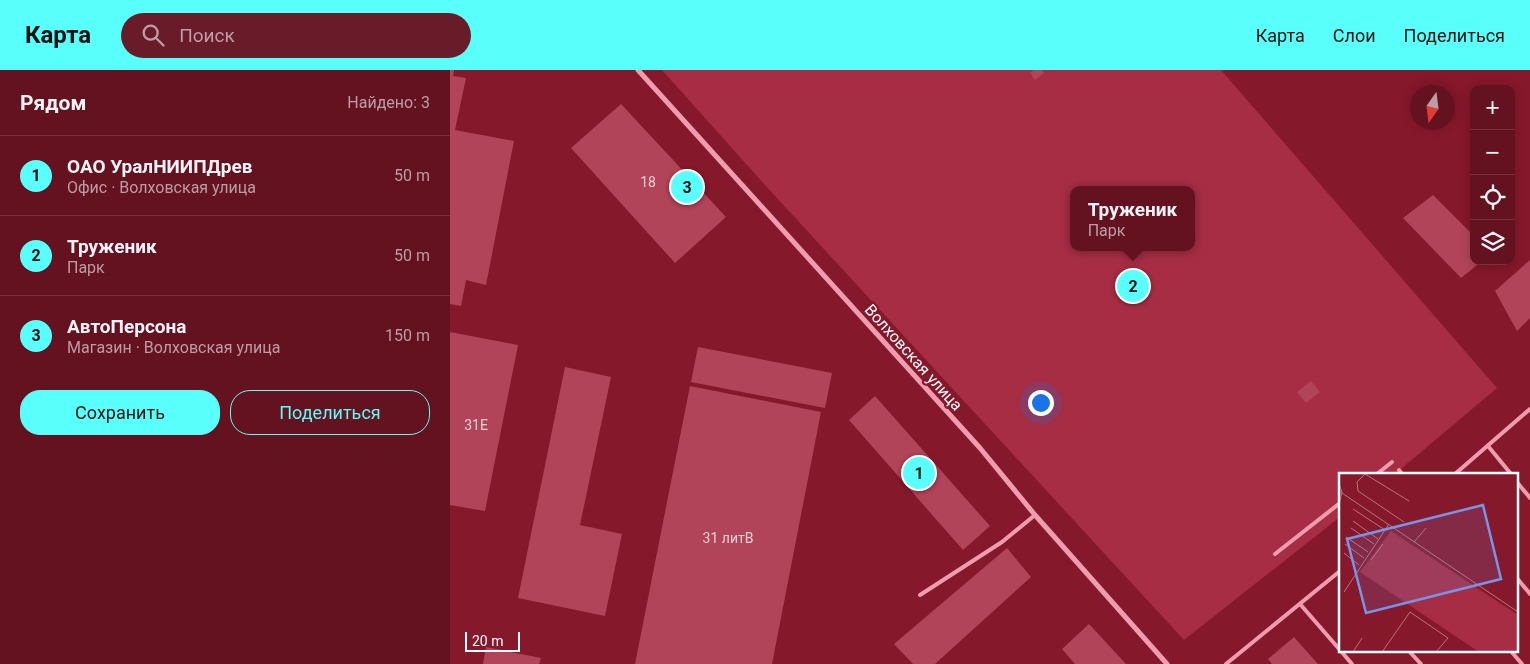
<!DOCTYPE html>
<html lang="ru">
<head>
<meta charset="utf-8">
<style>
  :root { --surface:#641220; --page:#6a1b29; --text:#f1f3f6; --muted:#bb9ea5; --line:#78323e; --accent:#59fffa }
  body { margin:0; font-family:Roboto,sans-serif; background:var(--page); color:var(--text) }
  .controls { position:absolute; right:15px; top:15px; display:grid; overflow:hidden; border-radius:10px; box-shadow:0 2px 12px #0003 }
  .controls button { width:45px; height:45px; display:grid; place-items:center; padding:0; border:0; border-bottom:1px solid var(--line); background:var(--surface); color:var(--text); font:25px sans-serif }
  .compass { position:absolute; left:960px; top:15px; width:45px; height:45px; border-radius:50%; background:var(--surface); box-shadow:0 2px 12px #0003; rotate:194deg }
  .scale { position:absolute; left:15px; bottom:12px; width:55px; box-sizing:border-box; padding-left:5px; border:2px solid #fff; border-top:0; font-size:14px; line-height:18px; white-space:nowrap; color:#fff; -webkit-text-stroke:4px #86182b; paint-order:stroke }
  .you { position:absolute; left:590px; top:332px; width:18px; height:18px; margin:-12px; border:4px solid #fff; border-radius:50%; background:#1a73e8; box-shadow:0 0 0 8px #1a73e833 }
  .badge { display:grid; place-items:center; width:32px; height:32px; border-radius:50%; background:var(--accent); color:#111; font-size:16px; font-weight:700 }
  .pin { position:absolute; translate:-50% -50%; border:2px solid #fff; box-shadow:0 1px 5px #0006 }
  .popup { position:absolute; left:620px; top:116px; width:125px; height:65px; box-sizing:border-box; display:grid; place-content:center; border-radius:10px; background:var(--surface); filter:drop-shadow(0 1px 4px #0005); font-size:16px; white-space:nowrap; color:var(--muted) }
  .popup b { font-size:19px; color:var(--text) }
  .popup::after { content:''; position:absolute; left:50%; top:100%; margin-left:-10px; border:10px solid transparent; border-top-color:var(--surface) }
  .list { margin:0; padding:0; list-style:none }
  h2 { display:flex; justify-content:space-between; align-items:center; height:65px; margin:0; padding:0 20px; font-size:21px }
  h2 small { font-size:16px; font-weight:400; color:var(--muted) }
  .list li { display:grid; grid-template-columns:32px 1fr auto; gap:15px; align-items:center; box-sizing:border-box; height:80px; padding:0 20px; border-top:1px solid var(--line) }
  .list b { display:block; font-size:19px; white-space:nowrap }
  .list p { margin:0; font-size:16px; white-space:nowrap; color:var(--muted) }
  .list em { font-size:16px; font-style:normal; color:var(--muted) }
  .actions { display:flex; gap:10px; padding:15px 20px }
  .actions a { flex:1; padding:11px 0; border:1px solid var(--accent); border-radius:20px; text-align:center; font-size:18px; color:var(--accent) }
  .actions .main { background:var(--accent); color:#111 }
  .icon { flex:none; width:28px; height:28px; fill:none; stroke:currentColor; stroke-width:2; stroke-linecap:round; stroke-linejoin:round }
  .map { position:relative; flex:none; width:1080px; height:594px; overflow:hidden }
  header { display:flex; align-items:center; gap:30px; box-sizing:border-box; height:70px; padding:0 25px; background:var(--accent); color:#111 }
  header strong { font-size:24px }
  nav { display:flex; gap:28px; margin-inline-start:auto; font-size:18px }
  .search { width:350px; height:45px; background:var(--page); display:flex; align-items:center; gap:12px; box-sizing:border-box; padding:0 18px; border-radius:28px; color:var(--muted); font-size:19px }
  main { display:flex }
  aside { flex:1; background:var(--surface) }
  .map>svg:first-child { display:block }
</style>
</head>
<body>
<header>
<strong>Карта</strong>
<div class="search"><svg class="icon" aria-label="search" viewBox="0 0 24 24"><circle cx="10" cy="10" r="6"/><path d="M15 15l6 6"/></svg>Поиск</div>
<nav><a>Карта</a><a>Слои</a><a>Поделиться</a></nav>
</header>
<main>
<aside>
<h2>Рядом<small>Найдено: 3</small></h2>
<ul class="list">
<li><span class="badge">1</span><div><b>ОАО УралНИИПДрев</b><p>Офис · Волховская улица</p></div><em>50 m</em></li>
<li><span class="badge">2</span><div><b>Труженик</b><p>Парк</p></div><em>50 m</em></li>
<li><span class="badge">3</span><div><b>АвтоПерсона</b><p>Магазин · Волховская улица</p></div><em>150 m</em></li>
</ul>
<div class="actions"><a class="main">Сохранить</a><a>Поделиться</a></div>
</aside>
<div class="map">
<svg width="1080" height="594" viewBox="0 0 1080 594">
  <rect width="100%" height="100%" fill="#86182b"/>
  <!-- green -->
  <path fill="#a62d44" fill-rule="evenodd" d="M212 0H771L1047 318 945 404H890V447L734 570 314 114ZM624 120H742V177H624Z"/>
  <!-- building -->
  <path fill="#b14458" d="M0 0H4L3 6 16 8 5 60 64 71 36 215 16 210 11 236 0 234Z
    M584 0H592L594 3 585 10 580 3Z
    M171 34 276 147 225 193 121 78Z
    M983 125 1024 166V191H1032L1011 208 953 148Z
    M1080 190V248L1067 261 1045 221Z
    M0 262 68 275 35 441 0 435Z
    M248 277 382 303 375 338 241 312Z
    M115 297 161 307 130 455 172 464 155 546 68 528Z
    M861 311 870 322 856 333 847 322Z
    M240 316 371 342 322 594H185Z
    M425 326 540 456 513 480 399 350Z
    M557 478 581 507 485 594H463L444 574Z
    M639 554 676 594H625L612 579Z
    M844 567 868 594H822L818 589Z
    M36 577 91 588 89 594H33Z"/>
  <g fill="none" stroke-linecap="round" stroke-linejoin="round">
    <!-- service -->
    <path stroke="#ed9dad" stroke-width="4" d="M1038 376 1061 404
      M949 400 952 404
      M927 404 942 392
      M1005 404 1080 339
      M1066 411 1080 428
      M825 484 890 433
      M1066 507 1080 524
      M470 525 552 472 585 445
      M850 534 890 580
      M890 580 902 594
      M958 580 971 594
      M1060 580 1072 594
      M776 594 890 501"/>
    <!-- minor -->
    <path stroke="#ed9dad" stroke-width="5" d="M188 0 530 378 585 445 717 594"/>
  </g>
  <g text-anchor="middle" stroke-width="4.5" stroke-linejoin="round" paint-order="stroke">
    <!-- number labels -->
    <g font-size="14" fill="#ecd0d5">
      <text x="198" y="117">18</text>
      <text x="26" y="360">31Е</text>
      <text x="278" y="473">31 литВ</text>
    </g>
    <!-- street labels -->
    <g font-size="16" fill="#fff" stroke="#86182b">
      <text transform="translate(464 287) rotate(48)" y="6">Волховская улица</text>
    </g>
  </g>
  <!-- overview -->
  <g transform="translate(889 403)">
    <rect width="179" height="179" fill="#86182b"/>
    <path d="M52 58 179 142V179H140L21 99Z" fill="#a62d44"/>
    <path fill="none" stroke="#b67480" stroke-width="1" d="M0 11 3 19 0 31M0 18 179 139M14 36 46 57M14 48 39 66M65 49 19 18 18 9 26 1 70 28M12 55 35 71M7 64 29 79M75 69 87 55M6 71 25 85M5 80 20 92M32 87 44 71M5 119 50 51M14 179 23 165M43 179 71 139 109 165 97 179"/>
    <path fill="#7795e8" fill-opacity="0.15" stroke="#7795e8" stroke-width="2.5" d="M144 32 162 106 27 140 8 66Z"/>
    <rect width="179" height="179" fill="none" stroke="#fff" stroke-width="2.5"/>
  </g>
</svg>
<div class="controls">
<button>+</button>
<button>−</button>
<button><svg class="icon" aria-label="locate" viewBox="0 0 24 24"><circle cx="12" cy="12" r="6"/><path d="M12 2v4M12 18v4M2 12h4M18 12h4"/></svg></button>
<button><svg class="icon" aria-label="layers" viewBox="0 0 24 24"><path d="M12 4l9 5-9 5-9-5zM3 14l9 5 9-5"/></svg></button>
</div>
<svg class="compass" viewBox="-18 -18 36 36"><path d="M0-13l5 13h-10z" fill="#e53935"/><path d="M0 13l5-13h-10z" fill="#bb9ea5"/></svg>
<div class="scale">20 m</div>
<div class="you"></div>
<div class="pin badge" style="left:469px;top:403px">1</div>
<div class="pin badge" style="left:683px;top:216px">2</div>
<div class="popup"><b>Труженик</b>Парк</div>
<div class="pin badge" style="left:237px;top:117px">3</div>
</div>
</main>
</body>
</html>
